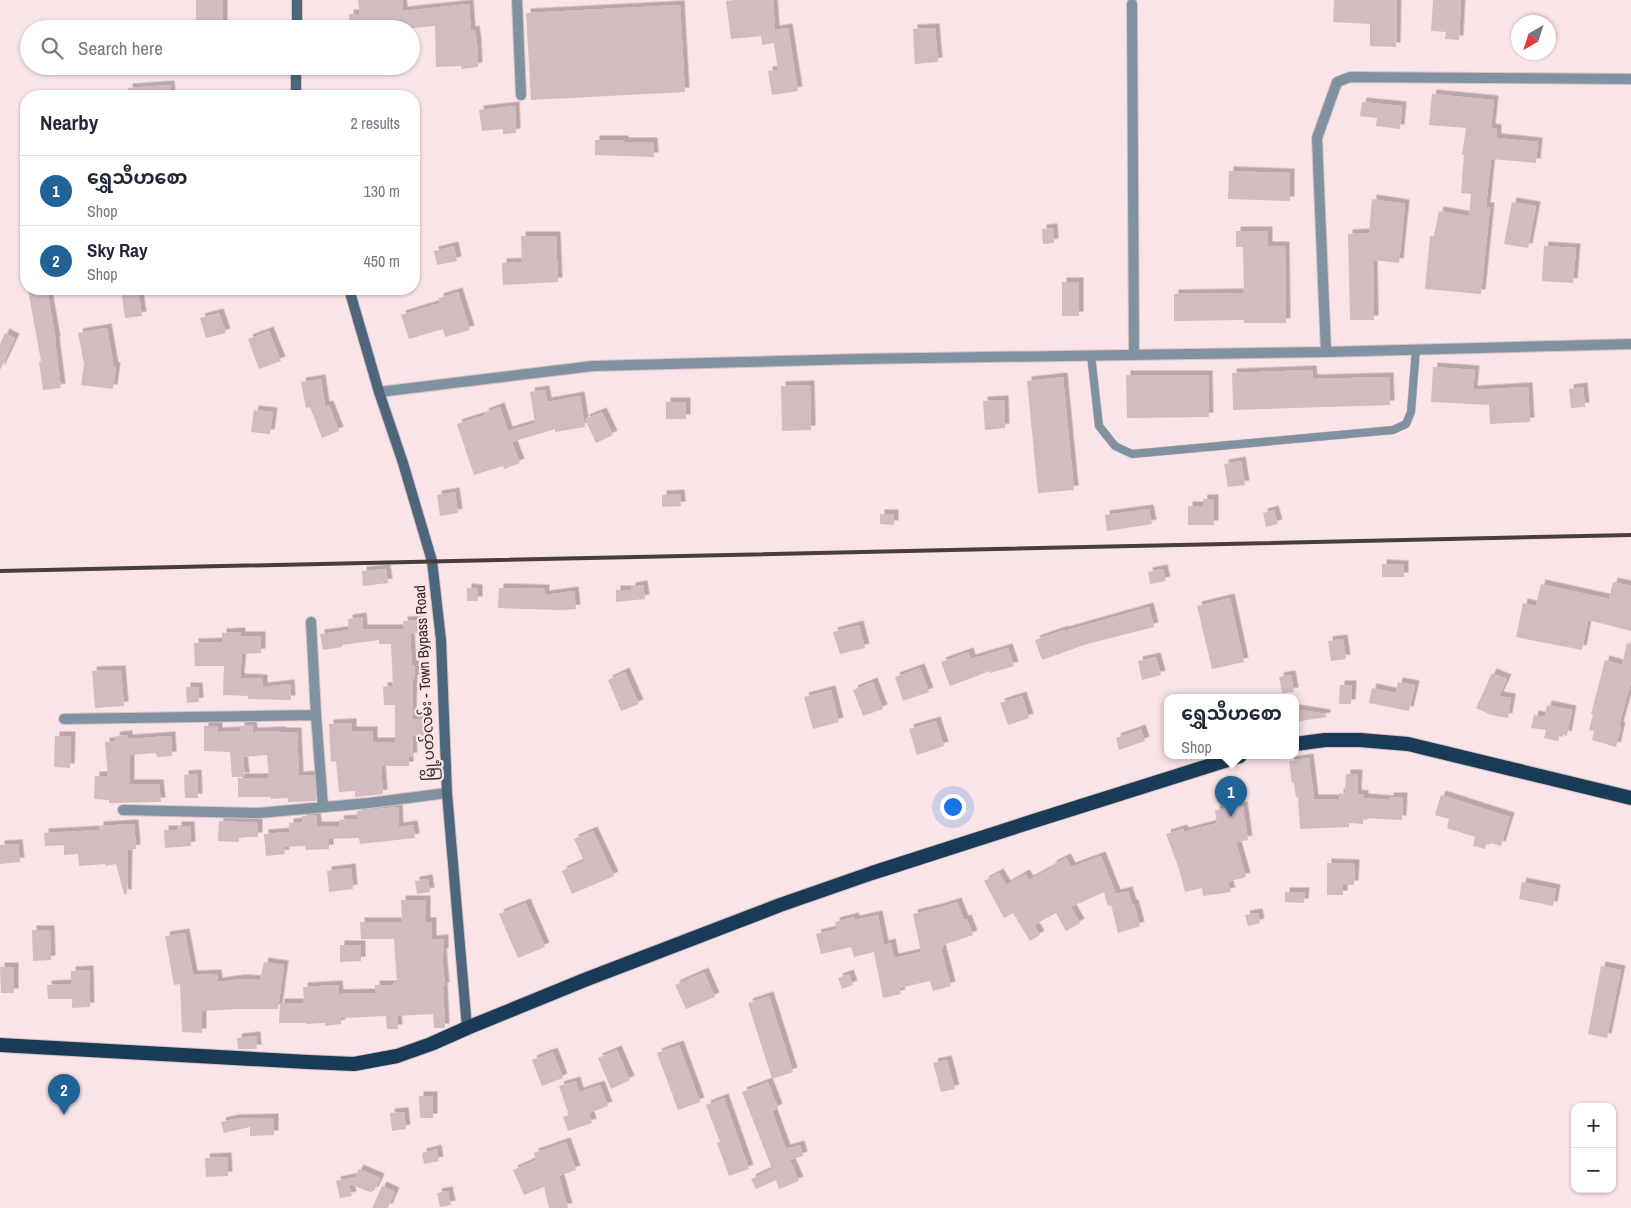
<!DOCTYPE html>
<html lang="en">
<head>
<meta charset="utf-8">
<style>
  :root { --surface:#fff; --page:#f6f6f7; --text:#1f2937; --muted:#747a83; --line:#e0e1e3; --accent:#216297 }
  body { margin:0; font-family:"Archivo Narrow","Noto Sans Myanmar",sans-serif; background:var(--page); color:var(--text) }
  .controls { position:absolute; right:15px; bottom:15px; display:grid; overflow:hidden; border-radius:10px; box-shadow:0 1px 4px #0004 }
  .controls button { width:45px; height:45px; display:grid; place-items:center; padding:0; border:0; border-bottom:1px solid var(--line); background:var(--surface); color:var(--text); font:25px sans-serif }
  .compass { position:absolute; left:1511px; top:15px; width:45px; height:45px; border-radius:50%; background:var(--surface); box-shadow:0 1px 4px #0004; rotate:219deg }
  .you { position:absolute; left:952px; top:806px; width:18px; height:18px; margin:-12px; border:4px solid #fff; border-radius:50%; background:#1a73e8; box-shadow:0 0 0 8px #1a73e833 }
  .badge { display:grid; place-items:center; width:32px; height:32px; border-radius:50%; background:var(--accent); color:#fff; font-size:16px; font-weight:700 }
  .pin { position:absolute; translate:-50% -41px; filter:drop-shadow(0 1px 2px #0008) }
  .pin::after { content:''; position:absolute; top:26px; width:18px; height:15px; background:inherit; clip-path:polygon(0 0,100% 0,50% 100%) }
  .popup { position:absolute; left:1164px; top:694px; width:135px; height:65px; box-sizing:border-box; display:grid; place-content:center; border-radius:10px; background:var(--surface); filter:drop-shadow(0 1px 4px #0005); font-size:16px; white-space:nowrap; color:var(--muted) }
  .popup b { font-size:19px; color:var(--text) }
  .popup::after { content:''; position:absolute; left:50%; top:100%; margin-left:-10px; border:10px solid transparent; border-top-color:var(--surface) }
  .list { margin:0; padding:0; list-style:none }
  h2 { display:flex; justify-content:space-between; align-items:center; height:65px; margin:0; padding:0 20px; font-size:21px }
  h2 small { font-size:16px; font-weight:400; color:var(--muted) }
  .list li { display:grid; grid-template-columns:32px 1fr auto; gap:15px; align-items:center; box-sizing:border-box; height:70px; padding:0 20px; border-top:1px solid var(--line) }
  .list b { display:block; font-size:19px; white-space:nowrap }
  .list p { margin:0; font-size:16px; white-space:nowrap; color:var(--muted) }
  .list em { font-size:16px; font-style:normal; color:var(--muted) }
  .icon { flex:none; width:28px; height:28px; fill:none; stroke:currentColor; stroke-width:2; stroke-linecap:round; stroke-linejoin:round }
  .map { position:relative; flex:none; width:1631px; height:1208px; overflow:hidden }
  .search { position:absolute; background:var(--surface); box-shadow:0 1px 4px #0004; left:20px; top:20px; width:400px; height:55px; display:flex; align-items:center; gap:12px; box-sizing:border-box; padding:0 18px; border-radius:28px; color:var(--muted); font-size:19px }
  .panel { position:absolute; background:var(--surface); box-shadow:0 1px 4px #0004; left:20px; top:90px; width:400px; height:205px; border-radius:20px }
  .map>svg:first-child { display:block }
</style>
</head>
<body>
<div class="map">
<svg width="1631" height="1208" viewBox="0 0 1631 1208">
  <defs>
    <filter id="shadow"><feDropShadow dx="4.5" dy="-4.5" stdDeviation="0" flood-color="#0004"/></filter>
  </defs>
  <rect width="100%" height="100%" fill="#fae4e7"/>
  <!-- building -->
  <path fill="#d1bcbf" filter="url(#shadow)" d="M196 0H223V29H196Z
    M358 0H402L403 11 469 4 471 31 475 30 477 44 478 67 461 69V66L436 67 435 26 404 29H350L349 14H360Z
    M738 0H773L775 30 788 28 798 91 772 95 768 71 778 70 774 43 762 45 761 36 731 39 726 1Z
    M1334 0H1397L1396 47 1370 46V24L1333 22Z
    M1433 0H1461L1459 40 1445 39 1446 32 1431 31Z
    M680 5 685 92 531 100 526 13Z
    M935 28 938 62 915 64 913 29Z
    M170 85 171 96H129L128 88Z
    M1432 94 1494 100 1491 128 1497 129V138L1538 142 1536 163 1491 159 1486 207H1490L1481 294 1425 289 1430 236H1434L1439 211 1469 216 1471 194 1461 193 1464 155H1462L1466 128 1429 125Z
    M1362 102 1402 106 1400 129 1376 126 1377 118 1360 116Z
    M515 106 516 133 503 134V129L482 131 479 110Z
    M595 140H624V142H653L654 157 595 155Z
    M1229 171 1290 173V201L1228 199Z
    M1372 199 1405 204 1399 263 1373 260 1374 320H1350L1348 234 1369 233Z
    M1512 202 1536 206 1528 248 1504 244Z
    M1053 228 1054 243 1043 244 1042 229Z
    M1236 231H1268V246H1285L1286 323H1244V320L1174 321V294L1244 293 1243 247H1236Z
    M521 236H556L558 282 503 285 502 263 522 262Z
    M454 246 457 261 437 265 434 251Z
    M1544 246 1576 248 1573 283 1542 281Z
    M1062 282H1079V316H1062Z
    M35 289H47L56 341H55L61 388 43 390 39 362 41 361 28 290Z
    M121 289H138L142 316 125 318Z
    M458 292 470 330 445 337 443 329 409 339 401 315 440 303 439 298Z
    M219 313 226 333 206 338 200 318Z
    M107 328 114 367H116L113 389 81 385 84 364 78 333Z
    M269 331 281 361 259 369 248 339Z
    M5 333 15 338 0 370V344Z
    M1433 367 1475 370 1473 390 1528 387 1530 422 1490 424 1489 405 1431 402Z
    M1312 370 1313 379 1389 377 1390 405 1233 410 1232 373Z
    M1126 375H1208L1209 417 1127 418Z
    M1063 377 1074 490 1038 493 1027 381Z
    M321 379 325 406 329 405 339 431 322 438 310 407 306 408 301 382Z
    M810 385 811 430 782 431 781 386Z
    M1583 387 1585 407 1571 408 1569 389Z
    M545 390 547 402 580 396 585 427 555 432V429L512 442 520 463 504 469 503 466 474 475 457 424 485 415 484 413 500 407 508 431 535 423 530 392Z
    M1004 400 1005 428 985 430 983 401Z
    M666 402H686V419H666Z
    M254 410 273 412 270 434 251 432Z
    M602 412 613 435 596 443 585 419Z
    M1241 461 1245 485 1228 487 1224 464Z
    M455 492 458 513 440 516 437 495Z
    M680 494 681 506 662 507V495Z
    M1203 499H1214V525H1188V506H1203Z
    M1149 509 1152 524 1107 531 1105 515Z
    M1274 510 1278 524 1266 527 1263 513Z
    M880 514H894V525L880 524Z
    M1382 564 1404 565V577H1382Z
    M386 569 388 583 363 586 362 571Z
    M1163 569 1166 581 1150 584 1148 572Z
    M1613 582 1631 586V631L1588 620 1582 650 1516 637 1523 603 1536 606 1541 584 1609 599Z
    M643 585 645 599 616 602V590H631V587Z
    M467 588 478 589V601H467Z
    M499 588 545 589V595L574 591 576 609 561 610 498 608Z
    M1230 598 1244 662 1212 669 1197 606Z
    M1149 607 1154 627 1087 644 1042 660 1035 640 1064 630V631Z
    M362 617 363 629H404L403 621 421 620 422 633 410 634 412 665H414L415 679H413L412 719H424V736H412L413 757H409V766H381L383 794 355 797V791L339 792 336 761 331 762 329 724 352 723V731H373V742H395V705H384L383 687 393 686 391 644H379V640L342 645V647L323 650 320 634 349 630 348 619Z
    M859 625 865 648 840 654 833 632Z
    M241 632V636H261V653L242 654 240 678 263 679V687L290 684 291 700 248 699V696L223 695 224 666H195L194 643 222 642V633Z
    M1343 639 1346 659 1331 661 1328 641Z
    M1627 643 1631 644V682L1619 726 1621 727 1616 747 1592 740 1594 731 1589 730 1593 714H1591L1605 660 1622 665Z
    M1008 648 1014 666 990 673V671L950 686 941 662 969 652 971 659Z
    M1156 657 1161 675 1142 680 1138 661Z
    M920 668 929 692 903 701 895 677Z
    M121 670 124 706 95 708 92 671Z
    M625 672 639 704 621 711 608 680Z
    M1492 673 1507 679 1499 696 1511 698 1508 718 1491 715 1476 708Z
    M1291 675 1294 692 1282 693 1279 677Z
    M873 682 883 709 863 716 853 690Z
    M1398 682 1415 685 1409 711 1369 703 1372 688 1396 693Z
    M1340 685H1352L1351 704H1339Z
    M186 687H198L199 702 187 703Z
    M831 690 839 722 813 729 804 697Z
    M1022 696 1029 718 1008 725 1000 703Z
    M1547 705 1572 710 1567 736 1560 734 1558 741 1544 738 1546 730 1531 728 1534 715 1545 717Z
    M1295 709 1326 714V717L1295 722Z
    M936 721 944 746 917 755 909 729Z
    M252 725 253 732 281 731V732H297L299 776 314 775 316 801 288 802V798L271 799V797H238V778H269L267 755 243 757 245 777H232L230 752 204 751V726H218V732L240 731V726Z
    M1141 729 1145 741 1119 750 1116 738Z
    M128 735V739L171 736 172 756 157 757 156 753 130 755V784H159L161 802 109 803V800L94 799 95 776H108L105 742 116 741 115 736Z
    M55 736H71L70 768 54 767Z
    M1309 758 1314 799H1339V793L1345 794 1346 774H1358L1357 794 1364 795V798L1389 800V797H1403L1402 820 1363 818V824L1349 823V827L1300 829 1298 797 1296 798 1294 783H1292L1289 761Z
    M197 774 198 798H185L184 775Z
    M1441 795 1510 817 1501 846 1487 842 1485 849 1473 846 1475 837 1447 828 1449 819 1435 815Z
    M1243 806 1248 840 1236 842 1246 877 1228 882 1231 892 1203 896 1202 888 1185 892 1179 869 1166 834 1183 829 1184 832 1217 823 1215 810Z
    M398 807 399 827 413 825 415 838 360 844 359 838 329 839V849L306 850 305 846 284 847 285 854 266 856 264 834 289 832V823L302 822V816L316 815 317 826H340L339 820 358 819 357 811Z
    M219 821 258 823V837H239V842L218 841Z
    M134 824 136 849 128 850 127 894H124L116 864 106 866 105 864 79 866 78 854 64 855V845L45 846 44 833 99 830V826Z
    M177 826H190L191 846 165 848 164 830H177Z
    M593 831 614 876 572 894 562 871 584 861 574 839Z
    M18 844 20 862 0 864V845Z
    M1101 856 1116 894 1128 891 1132 904H1134L1140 926 1118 933 1111 905 1108 906 1104 892 1071 907 1080 923 1066 931 1056 913 1034 925 1040 935 1030 941 1013 913 1004 918 984 881 999 873 1006 885 1025 874 1029 880 1053 867 1052 865 1066 858 1071 867Z
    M1327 863 1355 864 1354 885H1343V895H1327Z
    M351 868 353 889 329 892 327 871Z
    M428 879 430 892 417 894 415 881Z
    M1522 882 1556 889 1553 906 1519 899Z
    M1285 892H1305L1304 903 1285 902Z
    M401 900H426V922H432V940L444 939V953H442L445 987H443L445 1028H434L433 1014 397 1016 398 1029H387L386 1016 341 1018V1024L325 1026V1023L306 1024V1023H279L280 1003H304L303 987 338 985 339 994 375 993V985H394L393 982H397L394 939H361L360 922H402Z
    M957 902 964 920 967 919 973 935 943 945 944 948H941L951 986 933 991 930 981 899 988 901 994 883 998 874 952 854 957 851 947 821 954 816 934 837 929 835 922 854 917 855 920 878 915 884 945 891 943 894 958 921 952 913 914 938 908Z
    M526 903 545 947 518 958 499 914Z
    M1258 913 1260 923 1248 926 1245 915Z
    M32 930H50L51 960 33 961Z
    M185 933 193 975 217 974 218 982 240 979 260 980 264 962 284 965 278 1009H238L202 1011V1033L182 1032 180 984 174 985 165 936Z
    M340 945H361V961L340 962Z
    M1601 966 1621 970 1607 1038 1588 1034Z
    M0 967H14V993H1Z
    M89 970 90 1007 72 1008V999H48L47 985 71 984V971Z
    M704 972 715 997 686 1009 675 985Z
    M849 974 853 985 842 989 838 978Z
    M769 996 793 1072 772 1079 748 1003Z
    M256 1036 257 1049H238L237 1038Z
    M679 1045 700 1102 678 1110 657 1053Z
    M617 1050 630 1080 611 1089 598 1058Z
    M553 1052 563 1078 542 1086 532 1060Z
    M947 1060 955 1089 941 1092 933 1063Z
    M576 1081 579 1092 600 1085 608 1106 589 1113 592 1123 568 1131 563 1117 569 1115 559 1086Z
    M768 1082 778 1108 772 1111 786 1149 800 1145 803 1156 790 1160 799 1181 779 1189 776 1180 756 1189 751 1179 772 1169 742 1092Z
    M419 1096H433V1118H420Z
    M724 1098 749 1169 729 1176 717 1143 720 1142 706 1105Z
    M404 1112 406 1129 392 1131 390 1113Z
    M274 1118V1135L250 1136V1127L224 1133 221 1122 234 1119Z
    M566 1142 576 1170 559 1176 568 1208H549L544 1187 524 1195 513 1170 536 1160 534 1153Z
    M437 1149 439 1161 424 1164 422 1153Z
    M227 1157 228 1176 206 1177 205 1158Z
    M359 1169 380 1178 374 1191 370 1192 349 1184 352 1196 340 1198 336 1181 355 1177Z
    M382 1186 395 1192 388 1208H372Z
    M448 1191 451 1205 440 1207 437 1193Z"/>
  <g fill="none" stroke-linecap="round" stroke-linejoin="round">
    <defs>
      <path id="service" d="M1091 355 1099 426 1115 446 1132 454 1393 430 1406 424 1411 412 1416 349"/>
      <path id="minor" d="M517 0 521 95
        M1132 4 1134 355
        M1326 352 1317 138 1337 82 1350 77 1631 79
        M379 392 593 366 858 359 1326 352 1631 344
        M311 622 316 715 323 807
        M64 719 316 715
        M123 810 259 813 369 803 447 793"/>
      <path id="secondary" d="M297 29V0
        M296 96V66
        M349 289 379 392 403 463 432 561 441 640 447 793 467 1028"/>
      <path id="trunk" d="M1295 744 1325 740H1360L1408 744 1631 798
        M0 1045 308 1062 354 1064 397 1056 431 1044 467 1028 587 979 780 905 872 873 1040 819 1240 756"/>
    </defs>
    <!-- service casing -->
    <use href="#service" stroke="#d6c2c5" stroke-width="9"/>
    <!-- minor casing -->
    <use href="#minor" stroke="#d6c2c5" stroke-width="12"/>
    <!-- secondary casing -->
    <use href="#secondary" stroke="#d6c2c5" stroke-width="12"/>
    <!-- trunk casing -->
    <use href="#trunk" stroke="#d6c2c5" stroke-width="16"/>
    <!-- service -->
    <use href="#service" stroke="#8091a0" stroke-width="8"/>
    <!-- minor -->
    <use href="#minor" stroke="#8091a0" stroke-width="10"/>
    <!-- secondary -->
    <use href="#secondary" stroke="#4e667c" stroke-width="10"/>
    <!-- trunk -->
    <use href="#trunk" stroke="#1a3b57" stroke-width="14"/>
    <!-- rail -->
    <path stroke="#473c3e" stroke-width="4" d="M0 571 1631 535"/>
  </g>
  <g text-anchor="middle" stroke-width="4.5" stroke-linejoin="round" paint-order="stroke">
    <!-- street labels -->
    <g font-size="15" fill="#32292b" stroke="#fae4e7">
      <text transform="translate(425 683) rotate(-93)" y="5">မြို့ပတ်လမ်း - Town Bypass Road</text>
    </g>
  </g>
</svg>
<div class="controls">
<button>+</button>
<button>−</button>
</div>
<svg class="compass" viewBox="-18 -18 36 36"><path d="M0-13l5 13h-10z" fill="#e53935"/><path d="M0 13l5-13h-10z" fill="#747a83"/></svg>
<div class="you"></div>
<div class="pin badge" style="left:1231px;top:817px">1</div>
<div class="popup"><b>ရွှေသီဟစော</b>Shop</div>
<div class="pin badge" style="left:64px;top:1115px">2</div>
<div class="search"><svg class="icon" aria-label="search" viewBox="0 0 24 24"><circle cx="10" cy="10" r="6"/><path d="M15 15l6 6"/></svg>Search here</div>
<section class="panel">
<h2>Nearby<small>2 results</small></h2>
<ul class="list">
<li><span class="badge">1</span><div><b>ရွှေသီဟစော</b><p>Shop</p></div><em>130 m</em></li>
<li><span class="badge">2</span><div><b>Sky Ray</b><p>Shop</p></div><em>450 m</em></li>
</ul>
</section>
</div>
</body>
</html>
